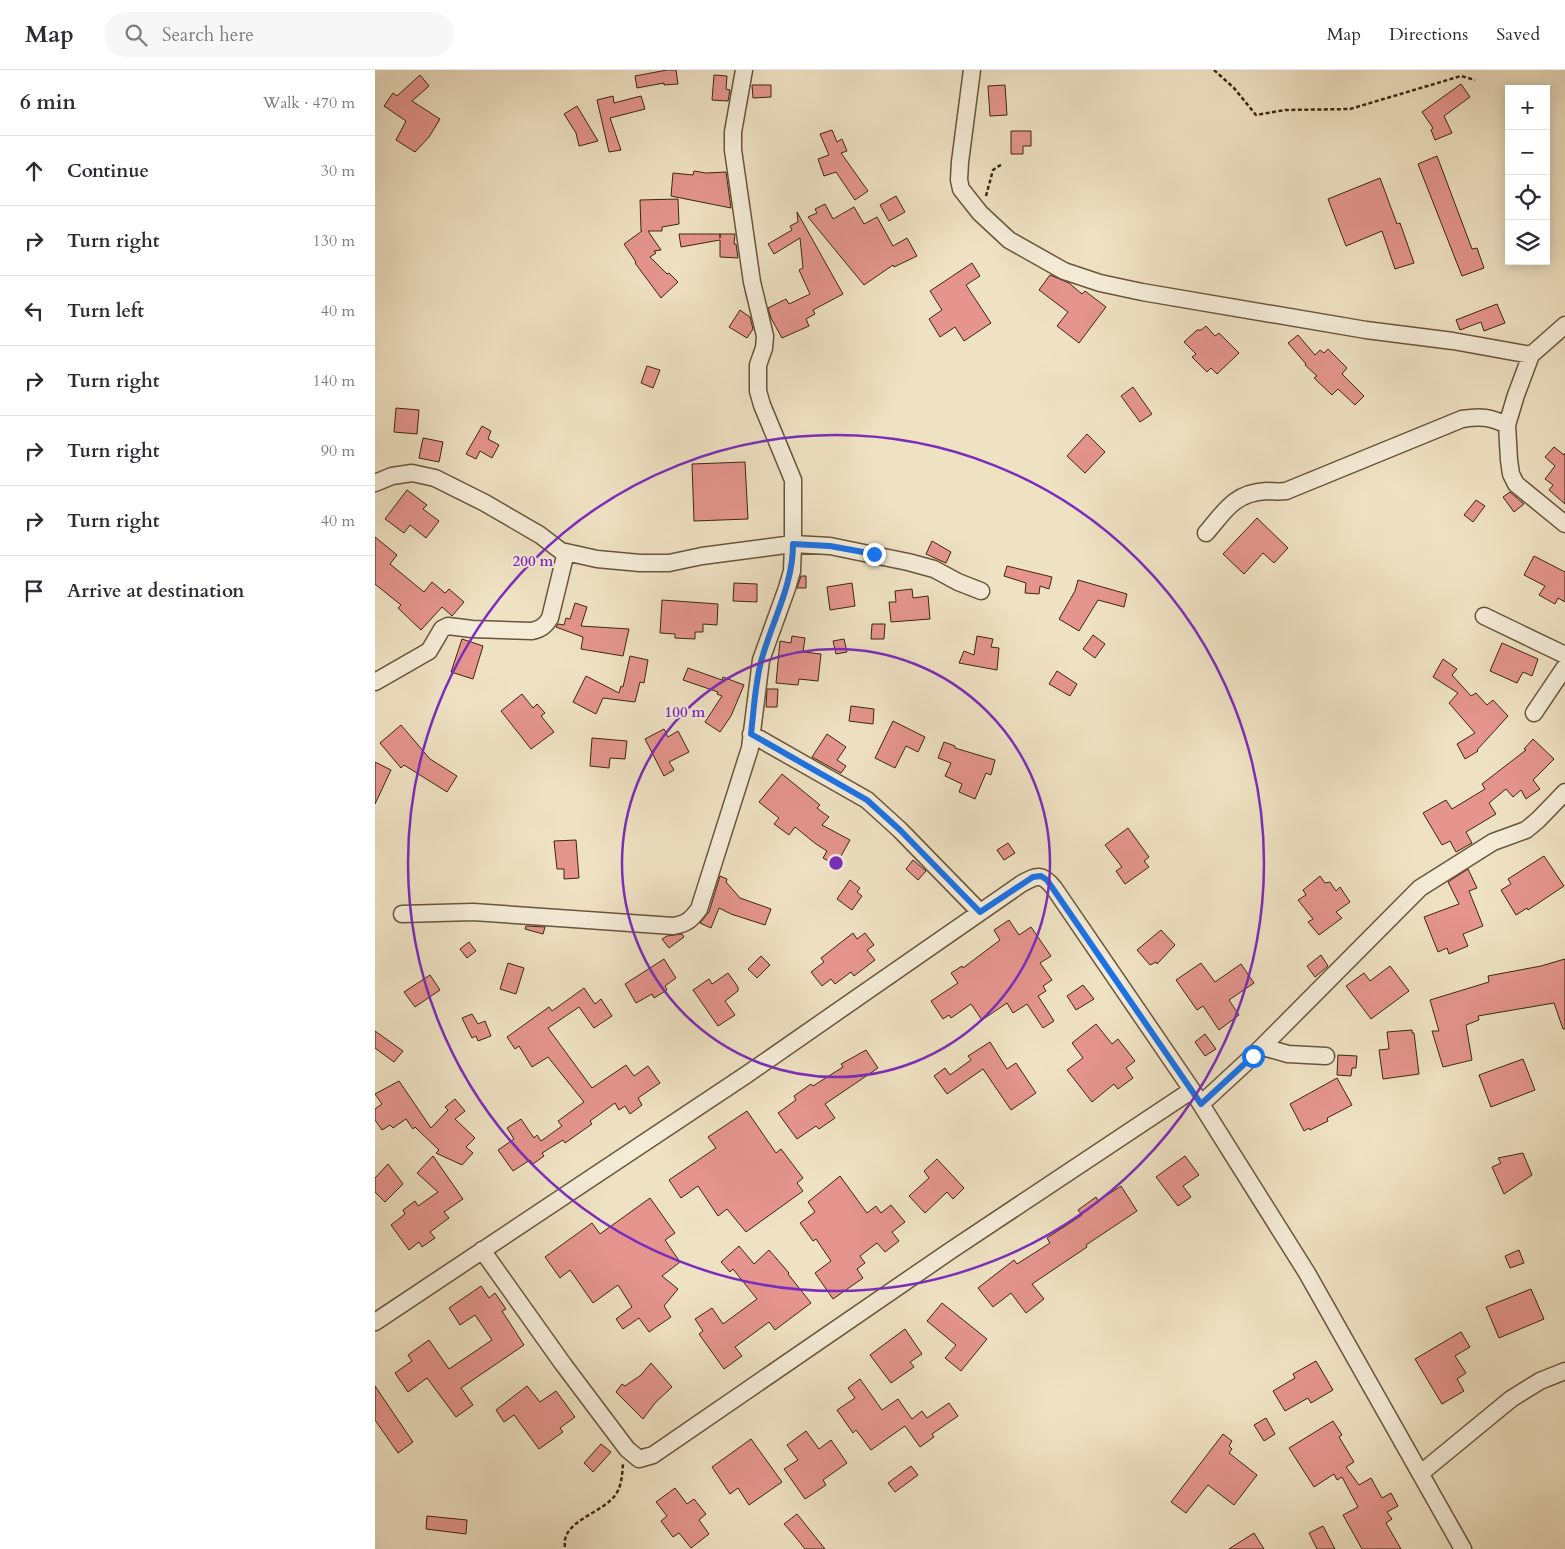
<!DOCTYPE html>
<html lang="en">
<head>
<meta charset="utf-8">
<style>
  :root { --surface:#fff; --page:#f7f7f7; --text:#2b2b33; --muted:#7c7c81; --line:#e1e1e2 }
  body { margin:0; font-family:Cardo,serif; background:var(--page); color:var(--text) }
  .controls { position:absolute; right:15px; top:15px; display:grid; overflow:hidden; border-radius:0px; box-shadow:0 2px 12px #0003 }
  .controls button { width:45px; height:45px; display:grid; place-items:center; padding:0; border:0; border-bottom:1px solid var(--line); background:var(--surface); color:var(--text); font:25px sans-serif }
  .stop { position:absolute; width:15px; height:15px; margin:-11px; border:4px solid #1a73e8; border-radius:50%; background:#fff }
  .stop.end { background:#1a73e8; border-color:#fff; box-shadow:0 1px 5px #0008 }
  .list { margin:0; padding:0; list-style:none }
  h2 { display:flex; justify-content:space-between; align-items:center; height:65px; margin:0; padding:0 20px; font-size:21px }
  h2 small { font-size:16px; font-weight:400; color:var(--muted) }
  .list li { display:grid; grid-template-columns:32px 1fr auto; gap:15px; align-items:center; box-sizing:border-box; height:70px; padding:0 20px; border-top:1px solid var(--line) }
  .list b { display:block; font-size:19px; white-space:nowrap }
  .list em { font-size:16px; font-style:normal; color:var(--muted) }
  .icon { flex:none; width:28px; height:28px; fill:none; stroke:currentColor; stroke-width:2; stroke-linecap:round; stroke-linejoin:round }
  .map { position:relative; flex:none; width:1190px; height:1479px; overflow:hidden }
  header { display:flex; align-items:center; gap:30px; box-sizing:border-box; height:70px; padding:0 25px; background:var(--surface); border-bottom:1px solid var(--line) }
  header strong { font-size:24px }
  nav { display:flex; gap:28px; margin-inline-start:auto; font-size:18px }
  .search { width:350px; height:45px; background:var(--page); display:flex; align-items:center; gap:12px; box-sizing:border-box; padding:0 18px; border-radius:28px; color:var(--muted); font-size:19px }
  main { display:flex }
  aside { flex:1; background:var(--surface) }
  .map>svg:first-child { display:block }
</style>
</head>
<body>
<header>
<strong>Map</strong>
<div class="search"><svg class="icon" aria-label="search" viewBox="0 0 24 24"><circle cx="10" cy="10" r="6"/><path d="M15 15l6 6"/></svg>Search here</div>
<nav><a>Map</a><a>Directions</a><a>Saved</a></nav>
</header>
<main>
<aside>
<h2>6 min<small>Walk · 470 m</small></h2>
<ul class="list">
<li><svg class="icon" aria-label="ahead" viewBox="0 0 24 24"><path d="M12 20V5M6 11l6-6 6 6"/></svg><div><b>Continue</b></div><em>30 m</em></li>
<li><svg class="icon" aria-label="right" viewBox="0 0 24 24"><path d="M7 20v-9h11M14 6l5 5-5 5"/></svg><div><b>Turn right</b></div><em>130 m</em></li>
<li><svg class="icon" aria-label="left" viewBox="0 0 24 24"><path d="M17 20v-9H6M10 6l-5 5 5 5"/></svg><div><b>Turn left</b></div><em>40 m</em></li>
<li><svg class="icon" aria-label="right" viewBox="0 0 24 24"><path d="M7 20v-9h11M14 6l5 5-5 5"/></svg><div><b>Turn right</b></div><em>140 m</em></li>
<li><svg class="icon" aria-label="right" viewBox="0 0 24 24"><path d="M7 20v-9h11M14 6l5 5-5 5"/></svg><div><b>Turn right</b></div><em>90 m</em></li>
<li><svg class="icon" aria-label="right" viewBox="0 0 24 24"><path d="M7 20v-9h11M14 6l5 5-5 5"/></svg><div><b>Turn right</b></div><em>40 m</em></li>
<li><svg class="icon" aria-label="arrive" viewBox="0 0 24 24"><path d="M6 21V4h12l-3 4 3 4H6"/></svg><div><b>Arrive at destination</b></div></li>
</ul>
</aside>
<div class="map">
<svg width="1190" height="1479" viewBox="0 0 1190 1479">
  <rect width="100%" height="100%" fill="#efe2c3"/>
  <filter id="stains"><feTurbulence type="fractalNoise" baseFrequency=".004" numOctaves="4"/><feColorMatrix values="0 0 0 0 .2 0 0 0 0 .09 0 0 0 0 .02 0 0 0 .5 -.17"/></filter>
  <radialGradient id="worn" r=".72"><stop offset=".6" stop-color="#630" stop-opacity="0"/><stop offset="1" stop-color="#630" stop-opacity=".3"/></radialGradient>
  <!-- building -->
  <path fill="#e5958e" stroke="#3c260d" d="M292 0H301L303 14 289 15V13L262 18 260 6Z
    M45 5 54 16 37 31 65 49 54 67 40 82 21 70 31 51 9 36 18 23 22 26Z
    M339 5 352 6 351 19 355 20 353 31 337 30Z
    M1086 14 1095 27 1069 46 1077 63 1060 70 1056 60 1058 58 1047 42Z
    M377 15H396V27L378 28Z
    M630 15 632 45 615 46 613 16Z
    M238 26 239 33 266 26 270 39 235 48 246 80 234 82 222 30Z
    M202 36 223 71 204 76 201 63 189 44Z
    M457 60 462 72 467 69 472 81 466 83 493 121 480 130 461 102 449 106 443 89 454 85 445 64Z
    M636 61H656V76H648V84H636Z
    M1062 86 1097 179 1102 178 1109 198 1087 206 1043 94Z
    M319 101 331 103 351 102 356 138 296 126 298 103 318 105Z
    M1005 108 1022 154 1025 153 1039 193 1020 199 1007 161 971 176 953 129Z
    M521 126 530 142 514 151 505 135Z
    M303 129 304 154 287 157V161H273L286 180 279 181 281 183 275 187 292 204 294 203 303 212 286 228 260 193 261 192 249 174 267 161H266L265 130Z
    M450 134 458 149 479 137 489 154 502 147 518 176 532 168 542 186 519 197 518 195 489 215 433 147 442 143 440 139Z
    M422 142 468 224 438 240 440 244 431 249 434 256 407 268 396 248 393 238 411 229 414 234 435 224 424 200 428 198 425 168 399 184 393 174 417 160 415 156 423 152Z
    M304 164H345V168V164H360L359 174H361L363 188 345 187V170L306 177Z
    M597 193 605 206 591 215 616 253 589 271 580 257 565 267 554 249 567 240 555 221Z
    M675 205 694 213 707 224 710 221 731 237 704 273 682 256 693 242 664 220Z
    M1122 234 1130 253 1109 261 1106 252 1085 260 1081 250Z
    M365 240 375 247 378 259 372 268 354 257Z
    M831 256 840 266 844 263 864 283 842 304 836 298 832 302 817 287 821 284 809 272 822 260H826Z
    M923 265 940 285 945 280 949 283 953 279 972 298 967 304 989 326 980 335 963 319 957 325 939 308 942 306 930 295 931 294 913 273Z
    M272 296 285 300 278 318 266 313Z
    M758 317 777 344 765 352 746 326Z
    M21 338 44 340 42 364 19 362Z
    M107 356 116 361 113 369 124 375 117 388 105 381 101 389 91 384Z
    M712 364 730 382 710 403 692 386Z
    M48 368 68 372 64 392 44 388Z
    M1179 377 1189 385 1190 383V434L1174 420 1178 415 1170 409 1180 396 1170 387Z
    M370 392 373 449 319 451 317 394Z
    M32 420 52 435 48 439 64 451 51 468 35 455 29 463 10 449Z
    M1135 422 1149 434 1139 442 1128 427Z
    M1101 430 1110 436 1098 452 1089 445Z
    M882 448 913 478 899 493 888 483 869 504 848 484Z
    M0 467 22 485 15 494 49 522 57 512 70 523 74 519 89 532 77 546 67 537 46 560 23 538 26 535 0 514Z
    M557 471 576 482 571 493 551 484Z
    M1159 486 1190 502V532L1183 528 1180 534 1164 525 1170 516 1149 505Z
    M632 496 677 507 674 519 665 516 664 524 650 523 651 513 629 506Z
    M426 506H431V518H422Z
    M703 510 752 524 749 537 723 530 704 561 684 549 700 521Z
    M359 513 382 514V532L358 531Z
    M477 513 480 536 455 540 452 517Z
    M537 519 538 528 553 526 555 549 516 552 514 532H521L520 521Z
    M287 530 343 534 342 555 328 554V562H320V569L300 568V564L285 563Z
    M200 533 212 537 206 556 254 559 248 586 206 579 208 567 181 557 183 554 189 555 191 548 195 549Z
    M497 554H510L509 569H496Z
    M718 565 730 574 720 588 708 579Z
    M417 566 430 568 428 582 446 584 443 611 424 609 423 615 401 613 405 571 416 573Z
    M602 566 618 569 616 577 624 578 622 600 584 593 589 581 599 585Z
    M87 569 108 576 98 609 76 602Z
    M469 569 472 582 461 584 458 571Z
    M1127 573 1163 589 1157 606 1148 602 1142 613 1115 601Z
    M255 586 273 590 269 613 265 612 260 632 228 628 221 644 198 632 211 606 244 623 246 616 248 617Z
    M1068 589 1082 599 1077 605 1096 626 1101 623 1112 635 1118 630 1133 646 1102 680 1103 681 1090 689 1082 674 1100 663 1074 633 1083 623 1058 607Z
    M313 598 347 610 348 607 369 615 356 646 345 662 330 652 347 626 342 624 343 622 308 610Z
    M682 601 702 614 695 626 674 614Z
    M392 619H403L402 637H391Z
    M147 624 158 638 162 634 170 643 166 646 179 662 156 679 126 641Z
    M476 636 499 639 498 654 474 651Z
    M518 651 550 667 543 682 531 676 520 698 500 688Z
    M26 655 55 689 82 706 72 722 29 695 26 698 5 673Z
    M289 659 293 667 303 661 314 682 294 692 299 700 289 706 270 669Z
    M452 664 471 677 462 690 471 696 466 703 437 687Z
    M217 668 252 671 250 689 235 688 234 698 215 696Z
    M1158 669 1179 689 1158 710 1165 719 1151 729 1146 720 1138 727 1131 719 1114 733 1121 744 1091 762 1097 773 1081 782 1075 771 1067 775 1048 743 1071 730 1077 739 1110 719 1107 714 1151 680 1149 679Z
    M569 672 580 676V678L620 690 616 705 611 703 600 729 584 722 587 714 570 706 576 693 563 688Z
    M0 692 16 700 0 734Z
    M407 704 445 735 442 738 454 747 447 755 475 770 461 795 448 788 452 781 441 774 420 757 414 765 399 754 404 748 384 732Z
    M753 758 774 787 769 791 774 797 750 814 741 801 747 797 730 775Z
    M201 770 204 808 189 809V799H182L179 771Z
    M633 773 640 783 629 790 622 780Z
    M1169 786 1189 816 1153 840 1152 838 1141 845 1126 820 1136 814 1133 809Z
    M538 790 551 801 543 810 531 799Z
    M1093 799 1102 818 1094 821 1108 856 1088 864 1093 876 1074 884 1072 878 1063 882 1049 847 1084 834 1073 812Z
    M345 806 352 809 351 812 365 828 396 839 390 855 356 844 344 838 336 858 325 853 334 842Z
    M945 806 950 813 955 812 961 821 965 817 975 832 961 842 967 848 944 865 933 852 938 849 923 830 931 825 928 820Z
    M475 810 485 818 482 822 487 826 477 840 462 829Z
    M634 850 644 865 656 857 676 886 665 893 677 910 668 916 671 921 663 926 679 951 668 958 652 934 638 943 632 933 607 950 596 934 576 948 574 945 568 949 556 931 583 913 576 903 587 896 588 898 625 870 619 860Z
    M151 856 170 857 168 864 150 859Z
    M786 860 800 875 782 894 781 892 775 895 762 880Z
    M478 863 482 869 490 863 499 875 492 880 500 890 479 906 476 902 460 914 456 909 447 916 436 902 449 892 446 888Z
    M307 864 309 867 294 878 287 869 292 866Z
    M94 872 101 881 92 888 85 879Z
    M946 885 953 896 940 907 932 896Z
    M386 886 395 895 382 908 373 899Z
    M289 889 301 908 290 916 292 920 279 928 277 924 261 933 250 914Z
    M1190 889V959H1188L1179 933 1103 946 1104 950 1091 955 1097 990 1068 997 1057 961H1064L1055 930 1114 912 1113 906 1166 896Z
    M133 893 149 898 141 924 125 919Z
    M826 893 840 912 866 894 879 913 854 930 864 945 844 960 828 936 822 940 801 910Z
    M1015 896 1034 921 996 949 971 916 989 903 995 911Z
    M353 903 363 917V921L350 931 360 945 343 956 318 920 334 909 337 914Z
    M55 905 65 920 40 937 29 922Z
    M708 915 719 929 701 940 692 926Z
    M209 918 220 934 226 929 237 946 219 958 204 937 173 958 217 1018 251 995 259 1006 273 996 285 1013 263 1028 267 1035 255 1044 250 1036 244 1040 240 1033 215 1051 217 1054 190 1073 188 1070 167 1083 169 1086 158 1094 155 1090 138 1101 123 1080 139 1069 132 1058 146 1049 159 1068 162 1065 166 1071 187 1056 183 1051 209 1032 173 987 157 997 144 976 140 979 132 967 174 937 177 941Z
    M97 944 103 954 110 951 116 966 103 971 101 966 97 968 87 948Z
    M721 954 737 974 743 969 760 991 751 998 758 1008 743 1019 739 1014 717 1032 692 1000 708 988 697 973Z
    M1037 960V963H1039L1044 1004 1008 1009 1004 980 1014 979 1012 962Z
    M0 961 28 981 19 992 0 978Z
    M830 964 841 979 830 986 820 972Z
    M615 972 632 999 641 993 661 1023 636 1040 608 999 572 1024 559 1006 570 998 575 1005 596 990 593 986Z
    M491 980 503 998 450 1034 460 1048 444 1059 441 1056 422 1069 403 1043 421 1030 419 1026 436 1014 438 1016 468 997 466 994Z
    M963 985 982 986 981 998H977L976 1006 962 1005Z
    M1148 989 1160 1020 1116 1037 1104 1005Z
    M962 1008 977 1035 952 1048 953 1051 935 1060 934 1058 929 1061 915 1034Z
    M24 1011 56 1058 73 1040 70 1037 80 1029 90 1041 80 1049 100 1068 91 1077 98 1083 87 1095 61 1083 64 1080 40 1057 38 1059 31 1049 18 1058 15 1055 7 1060 0 1050V1039L7 1034 0 1024Z
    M372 1041 401 1083 406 1079 428 1108 422 1113 428 1121 371 1162 352 1139 343 1146 323 1116 306 1128 294 1110 341 1078 333 1067Z
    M1148 1083 1157 1105 1129 1124 1117 1097 1126 1093 1123 1088Z
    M58 1086 88 1129 69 1142 74 1148 55 1162 60 1168 47 1177 44 1172 34 1180 16 1155 30 1144 28 1140 40 1131 43 1136 63 1122 42 1103Z
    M810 1086 824 1105 808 1116 816 1127 803 1136 781 1107Z
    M562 1089 589 1118 578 1129 572 1122 550 1143 534 1126 554 1108 549 1101Z
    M13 1094 28 1114 10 1132 0 1122V1108Z
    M465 1106 492 1143 501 1136 506 1143 516 1135 530 1152 517 1162 524 1171 510 1182 502 1173 485 1186 490 1193 482 1199 488 1208 458 1229 440 1203 456 1191 441 1169 438 1171 425 1153 440 1142 433 1132Z
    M746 1116 762 1141 711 1175 712 1177 657 1214 669 1229 651 1243 636 1223 618 1237 603 1218 639 1190 642 1194 675 1173 672 1168 707 1145 703 1140 721 1127 723 1131Z
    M275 1128 300 1163 290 1170 305 1192 287 1206 303 1219 289 1236 296 1247 274 1262 264 1248 248 1259 241 1249 257 1237 243 1215 218 1233 195 1200 185 1208 170 1187 217 1153 225 1164Z
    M364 1176 379 1194 394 1180 414 1203 413 1204 436 1233 400 1260 394 1252 360 1277 367 1286 349 1299 324 1264 328 1261 320 1249 337 1238 348 1254 382 1229 358 1199 355 1202 346 1192Z
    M1144 1180 1149 1193 1135 1198 1130 1186Z
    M106 1216 114 1228 120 1223 131 1239 127 1241 149 1275 86 1318 98 1335 81 1347 52 1308 33 1322 20 1303 37 1291 33 1285 54 1270 74 1299 117 1270 100 1245 85 1255 74 1238Z
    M1156 1219 1169 1249 1124 1268 1111 1237Z
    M567 1233 612 1269 586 1301 570 1288 581 1275 552 1251Z
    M530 1259 547 1284 535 1292 539 1297 516 1313 495 1285Z
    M1086 1262 1095 1277 1080 1286 1091 1303 1082 1309 1089 1321 1067 1334 1040 1289Z
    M941 1291 958 1320 936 1333 933 1328 910 1341 898 1321 920 1308 918 1304Z
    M276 1293 297 1317 280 1333 268 1349 241 1322 247 1314 250 1316 266 1305Z
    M485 1309 507 1340 523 1329 537 1349 547 1341 552 1348 574 1333 583 1346 557 1364 559 1367 545 1377 530 1356 496 1380 481 1360 478 1363 462 1340 480 1328 473 1318Z
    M0 1316 38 1372 23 1383 0 1350Z
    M152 1316 165 1332 181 1321 200 1347 185 1358 188 1362 164 1379 139 1345 129 1352 121 1340Z
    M891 1348 900 1364 889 1371 879 1355Z
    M958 1351 967 1365 964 1367 979 1392 971 1397 984 1415 996 1408 1007 1428 1016 1423 1023 1436 1012 1442 1017 1449 1011 1453 1026 1479H987L968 1445 983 1437 967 1407 962 1410 959 1404 939 1417 914 1378Z
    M431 1361 444 1379 456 1370 472 1393 448 1410 451 1415 430 1429 409 1399 423 1390 412 1375Z
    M848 1364 857 1371 854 1376 857 1379 854 1383 882 1405 859 1435 833 1415 811 1443 796 1432Z
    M376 1369 407 1412 374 1435 363 1418 355 1424 337 1397Z
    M226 1374 236 1382 218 1402 209 1393Z
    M536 1396 543 1405 520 1422 513 1413Z
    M300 1418 312 1434 319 1429 331 1444 324 1450 334 1464 316 1478 304 1463 298 1467 286 1451 292 1446 281 1432Z
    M422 1444 450 1479H430L418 1464 409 1454Z
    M52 1446 92 1450 91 1464 51 1459Z
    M948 1456 960 1479H942L934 1463Z
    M879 1463 889 1479H854Z"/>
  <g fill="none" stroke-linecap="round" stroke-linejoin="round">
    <defs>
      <path id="minor" d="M369 0 358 62V80L377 212 390 266 389 278 383 295V321L387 335 418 410V474L455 476 533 492 559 499 583 512 606 521
        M597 0 585 92 584 110 586 119 605 143 634 170 689 201 725 213 767 222 991 260 1078 271 1156 285
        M1190 255 1156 285 1141 325 1132 355 1134 390 1136 404 1141 414 1190 454
        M0 413 17 406 37 403 60 408 110 433 165 465 186 481 222 489 265 493H294L327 486 418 474 417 501 412 518 386 590 375 678 324 839C316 850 311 854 298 856L98 842 27 844
        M831 463C850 441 859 423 891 421 898 421 904 422 911 421L1087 349C1106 346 1115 347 1132 355
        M1109 546 1190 585
        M0 612 54 581 67 559 73 556 97 559 157 561C166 559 170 556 175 548L191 482
        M1159 643 1190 597
        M376 664 492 730 525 760 605 842
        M888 977 913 984 951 986
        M826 1034 878 986 1045 818 1118 772 1151 760 1163 750 1190 722
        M107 1180 188 1294 252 1379 264 1389 278 1385 575 1181 817 1020
        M0 1252 371 1005 646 814C662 805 667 803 679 818L817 1020 932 1203 1088 1479
        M1046 1403 1136 1329 1165 1311 1190 1301"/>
    </defs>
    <!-- minor casing -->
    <use href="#minor" stroke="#69553a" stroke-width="19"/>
    <!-- path -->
    <path stroke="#3c260d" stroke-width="2.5" stroke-dasharray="4 2.5" stroke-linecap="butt" d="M839 0 859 18 881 45 910 40 975 39 1086 6 1100 10
      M611 126 618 100 627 94
      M190 1477C186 1450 228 1444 241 1424 247 1415 247 1404 248 1394"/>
    <!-- minor -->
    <use href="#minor" stroke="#f5ecd8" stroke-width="16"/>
  </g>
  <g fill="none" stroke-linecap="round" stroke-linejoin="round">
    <!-- route -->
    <path stroke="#1a73e8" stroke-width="6" d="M499 484 455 476 418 474C418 515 398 549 387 588 380 612 379 639 376 664L492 730 525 760 605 842 658 807 666 806 672 810 826 1034 878 986"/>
  </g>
  <!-- distance rings -->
  <g fill="none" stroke="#7b2cbf" stroke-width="2.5">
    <circle cx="461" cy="793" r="214"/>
    <circle cx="461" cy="793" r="428"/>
  </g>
  <circle cx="461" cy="793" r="8" fill="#7b2cbf" stroke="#f5ecd8" stroke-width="2.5"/>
  <g font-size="15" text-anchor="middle" font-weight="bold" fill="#7b2cbf" stroke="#f5ecd8" stroke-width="4" stroke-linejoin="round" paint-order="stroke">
    <text x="158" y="496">200 m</text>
    <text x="310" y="647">100 m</text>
  </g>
  <rect width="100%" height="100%" filter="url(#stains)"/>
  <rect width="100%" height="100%" fill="url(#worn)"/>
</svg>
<div class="controls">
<button>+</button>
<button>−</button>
<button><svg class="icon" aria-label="locate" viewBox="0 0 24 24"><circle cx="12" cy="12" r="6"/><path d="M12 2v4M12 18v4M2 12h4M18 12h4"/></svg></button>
<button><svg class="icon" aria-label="layers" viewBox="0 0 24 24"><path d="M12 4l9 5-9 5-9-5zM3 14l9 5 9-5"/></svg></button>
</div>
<div class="stop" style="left:878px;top:986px"></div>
<div class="stop end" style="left:499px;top:484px"></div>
</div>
</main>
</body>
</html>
